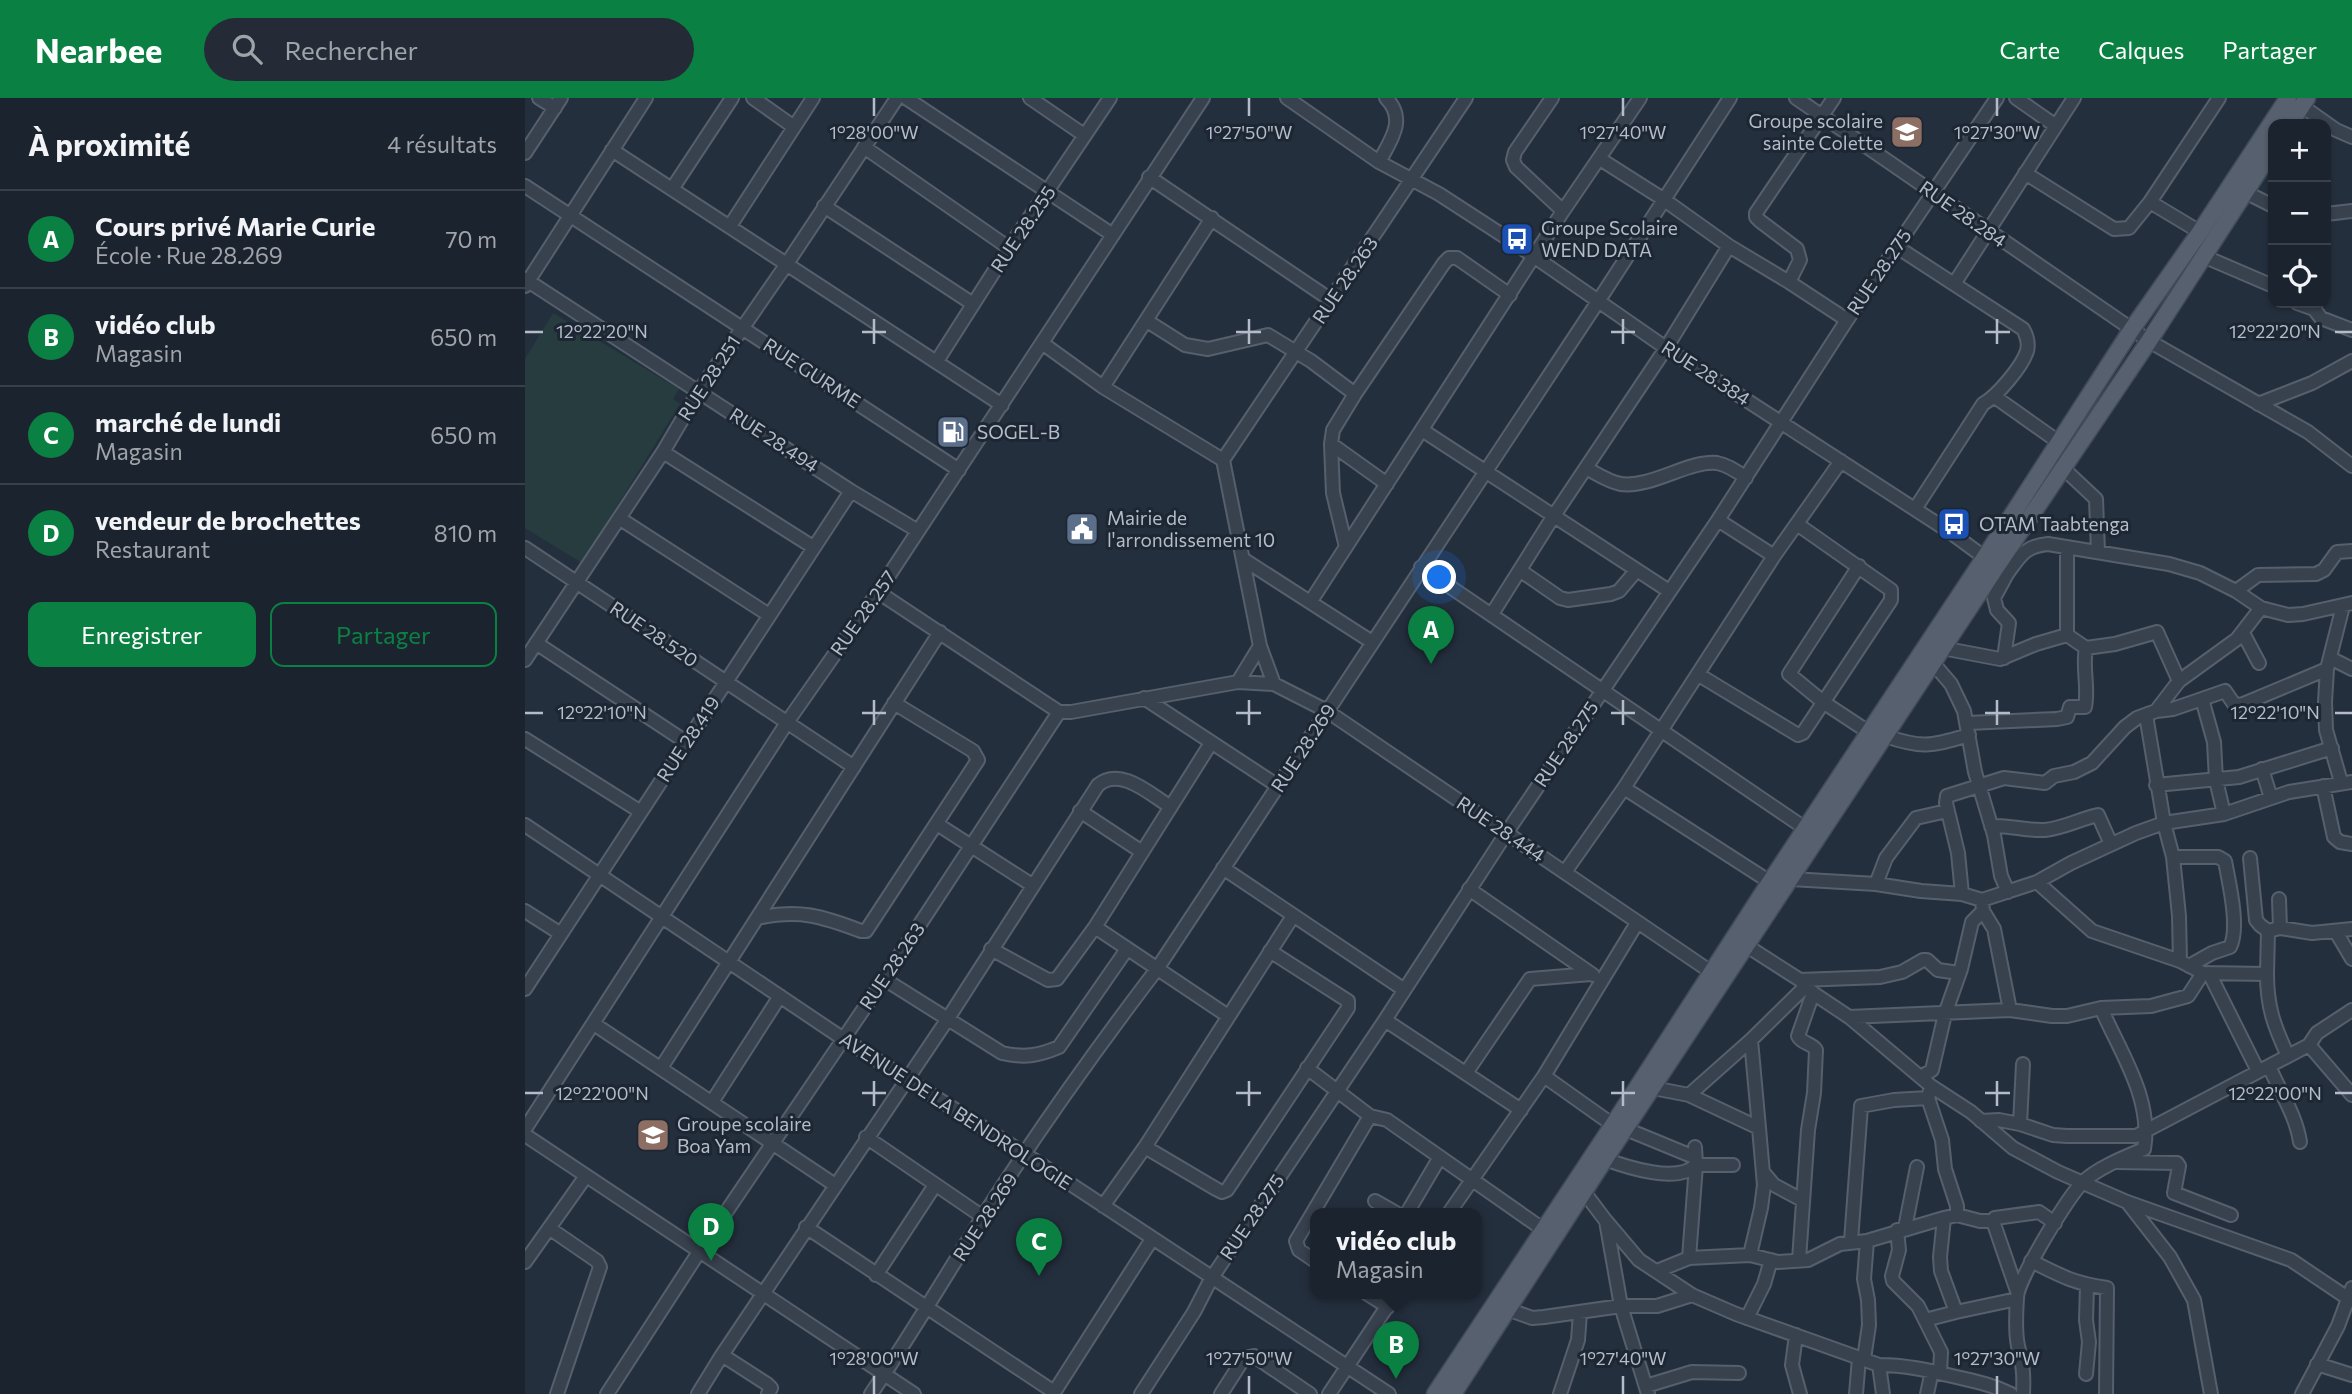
<!DOCTYPE html>
<html lang="fr">
<head>
<meta charset="utf-8">
<style>
  :root { --surface:#1b232e; --page:#242b36; --text:#f1f3f6; --muted:#a0a4aa; --line:#39404a; --accent:#0b8043 }
  body { margin:0; font-family:Commissioner,sans-serif; background:var(--page); color:var(--text) }
  .controls { position:absolute; right:21px; top:21px; display:grid; overflow:hidden; border-radius:14px; box-shadow:0 2px 5px #0004 }
  .controls button { width:63px; height:63px; display:grid; place-items:center; padding:0; border:0; border-bottom:2px solid var(--line); background:var(--surface); color:var(--text); font:35px sans-serif }
  .you { position:absolute; left:915px; top:480px; width:24px; height:24px; margin:-18px; border:5px solid #fff; border-radius:50%; background:#1a73e8; box-shadow:0 0 0 10px #1a73e833 }
  .badge { display:grid; place-items:center; width:46px; height:46px; border-radius:50%; background:var(--accent); color:#fff; font-size:23px; font-weight:700 }
  .pin { position:absolute; translate:-50% -58px; filter:drop-shadow(0 2px 4px #0008) }
  .pin::after { content:''; position:absolute; top:37px; width:24px; height:21px; background:inherit; clip-path:polygon(0 0,100% 0,50% 100%) }
  .popup { position:absolute; left:785px; top:1110px; width:172px; height:91px; box-sizing:border-box; display:grid; place-content:center; border-radius:14px; background:var(--surface); filter:drop-shadow(0 2px 5px #0005); font-size:23px; white-space:nowrap; color:var(--muted) }
  .popup b { font-size:26px; color:var(--text) }
  .popup::after { content:''; position:absolute; left:50%; top:100%; margin-left:-14px; border:14px solid transparent; border-top-color:var(--surface) }
  .list { margin:0; padding:0; list-style:none }
  h2 { display:flex; justify-content:space-between; align-items:center; height:91px; margin:0; padding:0 28px; font-size:30px }
  h2 small { font-size:23px; font-weight:400; color:var(--muted) }
  .list li { display:grid; grid-template-columns:46px 1fr auto; gap:21px; align-items:center; box-sizing:border-box; height:98px; padding:0 28px; border-top:2px solid var(--line) }
  .list b { display:block; font-size:26px; white-space:nowrap }
  .list p { margin:0; font-size:23px; white-space:nowrap; color:var(--muted) }
  .list em { font-size:23px; font-style:normal; color:var(--muted) }
  .actions { display:flex; gap:14px; padding:21px 28px }
  .actions a { flex:1; padding:16px 0; border:2px solid var(--accent); border-radius:14px; text-align:center; font-size:24px; color:var(--accent) }
  .actions .main { background:var(--accent); color:#fff }
  .icon { flex:none; width:38px; height:38px; fill:none; stroke:currentColor; stroke-width:2; stroke-linecap:round; stroke-linejoin:round }
  .map { position:relative; flex:none; width:1827px; height:1296px; overflow:hidden }
  header { display:flex; align-items:center; gap:42px; box-sizing:border-box; height:98px; padding:0 35px; background:var(--accent); color:#fff }
  header strong { font-size:33px }
  nav { display:flex; gap:38px; margin-inline-start:auto; font-size:24px }
  .search { width:490px; height:63px; background:var(--page); display:flex; align-items:center; gap:18px; box-sizing:border-box; padding:0 24px; border-radius:38px; color:var(--muted); font-size:26px }
  main { display:flex }
  aside { flex:1; background:var(--surface) }
  .map>svg:first-child { display:block }
</style>
</head>
<body>
<header>
<strong>Nearbee</strong>
<div class="search"><svg class="icon" aria-label="search" viewBox="0 0 24 24"><circle cx="10" cy="10" r="6"/><path d="M15 15l6 6"/></svg>Rechercher</div>
<nav><a>Carte</a><a>Calques</a><a>Partager</a></nav>
</header>
<main>
<aside>
<h2>À proximité<small>4 résultats</small></h2>
<ul class="list">
<li><span class="badge">A</span><div><b>Cours privé Marie Curie</b><p>École · Rue 28.269</p></div><em>70 m</em></li>
<li><span class="badge">B</span><div><b>vidéo club</b><p>Magasin</p></div><em>650 m</em></li>
<li><span class="badge">C</span><div><b>marché de lundi</b><p>Magasin</p></div><em>650 m</em></li>
<li><span class="badge">D</span><div><b>vendeur de brochettes</b><p>Restaurant</p></div><em>810 m</em></li>
</ul>
<div class="actions"><a class="main">Enregistrer</a><a>Partager</a></div>
</aside>
<div class="map">
<svg width="1827" height="1296" viewBox="0 0 1827 1296">
  <rect width="100%" height="100%" fill="#242f3e"/>
  <!-- grass -->
  <path fill="#263c3f" d="M28 215 154 291 148 301 155 306 57 465 0 430V261Z"/>
  <g fill="none" stroke-linecap="round" stroke-linejoin="round">
    <defs>
      <path id="minor" d="M14 0 30 10
        M228 0 269 29
        M381 0 588 137
        M505 0 559 37
        M762 0 854 64 914 96 991 146 1141 250 1425 434 1482 476C1495 458 1500 448 1523 446L1644 466 1675 475 1711 493 1736 510 1763 517 1778 516 1827 505
        M1027 0 990 54 988 62 991 69 1038 113
        M1271 0 1624 243 1783 334 1827 368
        M1491 0 1531 28
        M1777 8 1811 32 1827 39
        M339 49 484 150
        M87 52 477 307
        M0 55 36 0
        M1075 61 1138 101 1204 148 1264 184 1322 222
        M854 64C866 42 882 21 861 0
        M1500 75 1589 131 1604 130 1625 104 1694 0
        M624 79 806 202
        M0 88 434 372
        M147 91 207 0
        M1720 94 1748 108
        M1625 104 1675 134
        M299 108 448 206
        M1801 116 1827 113
        M205 128 288 0
        M1372 149 1498 231C1502 238 1504 245 1502 253 1497 269 1472 298 1458 306L1390 411
        M1678 158 1748 188
        M0 181 326 393 393 433
        M1264 184 1275 162 1272 151 1235 123 1231 119V115L1309 0
        M1429 186 1549 0
        M0 188 121 0
        M1772 205 1789 211 1796 220 1827 232
        M622 223 660 247 683 251 743 237 786 263 830 296
        M517 245 578 289 698 362 735 548 749 586
        M412 263 484 150 585 0
        M578 289 687 120
        M1470 299 1535 345
        M1733 306 1787 285 1827 263
        M897 332 1144 493
        M806 346 862 386
        M138 354 288 449
        M698 362 941 0
        M1061 370C1072 376 1084 384 1096 386 1127 390 1164 362 1192 365 1203 367 1213 374 1221 380
        M1538 370 1571 401 1573 454
        M94 420 244 517
        M1193 422 1249 458
        M821 449 808 395 806 346 808 332 830 296 919 165 924 160H932L985 197
        M1542 449V537L1561 550
        M0 450 329 669
        M718 461 847 544
        M1334 468 1264 576 1298 604 1345 635
        M896 469 1281 731
        M996 473 1035 500 1043 502 1086 496 1094 493 1111 473
        M1711 493 1733 477 1791 476 1799 472 1812 454 1827 453
        M353 494 534 614H546L713 584 749 586 802 613 1192 878
        M786 503 1038 113 1115 0
        M967 516 1028 419 1141 250 1204 148
        M1718 535 1734 565
        M11 545 161 644
        M1417 550 1475 561 1511 546 1542 537
        M1479 560 1484 525 1472 512 1469 500 1482 476
        M1805 560 1827 571
        M0 562 138 354 174 293 261 167 372 0
        M1408 565 1426 586 1439 613 1450 674 1469 737 1476 778 1483 794
        M1802 571 1800 604 1801 632 1816 684
        M1174 577 1273 637 1278 635 1366 502V492L1272 426
        M713 584 735 548
        M619 600 753 688
        M1677 601 1700 593 1709 606 1716 607 1802 571 1818 508
        M1631 613 1648 611 1677 601 1689 644 1691 682 1699 716
        M1621 617 1639 725 1648 759 1654 818 1655 863
        M1443 625 1532 621 1542 619 1545 609H1560C1564 589 1557 569 1561 550L1590 546 1632 534 1654 583
        M1360 638C1399 651 1406 648 1444 637
        M0 641 116 714
        M1737 671 1746 700
        M1631 687 1714 679 1807 650
        M1798 688 1809 739 1815 744 1827 746
        M1099 690 1245 784
        M555 713 617 754
        M412 726 507 787
        M0 727 317 940 500 1056 864 1296
        M1466 728C1485 727 1501 733 1520 732 1539 730 1555 721 1573 717L1586 746
        M1648 759H1693L1700 763C1704 785 1715 830 1705 849L1687 855 1664 868
        M1725 760 1731 822 1735 827 1743 833 1742 876
        M698 770 878 891
        M1040 774 1099 690 1249 458 1316 363
        M1266 781 1351 786 1396 793 1437 796 1457 802 1512 784 1546 765 1611 735 1639 725 1699 716 1764 694 1827 684
        M1512 784 1567 833 1655 863 1678 875
        M1351 786 1361 760 1391 720 1422 713
        M944 791 1068 877
        M1437 796 1433 755 1421 705 1422 698 1479 680 1520 685 1529 678 1549 674 1567 665 1600 629 1612 620 1631 613 1654 583 1712 541 1736 510
        M0 813 36 836
        M1458 813 1469 831 1485 912
        M232 820C274 811 297 818 336 833H341L453 662 448 653 369 605
        M570 829 703 918
        M1755 830 1787 835 1827 831
        M1747 832 1755 830 1754 801
        M1811 834 1827 861
        M1222 848 1275 882 1288 895 1324 919 1406 988 1446 1014 1488 1050 1533 1074 1602 1104 1766 1162 1827 1203
        M466 851 523 882 532 881 570 829 686 645
        M1684 875 1733 973
        M359 881 477 955C499 960 513 958 534 949L602 851
        M1275 882 1355 879 1377 874 1398 862H1402L1413 872 1434 875
        M0 891 326 393
        M1324 919 1485 912 1527 918H1542L1576 910 1626 908 1663 898 1678 875 1742 876C1742 909 1749 928 1763 958
        M860 922 996 1012
        M69 926 310 1087
        M1226 942 1234 1030
        M1784 947 1827 997
        M1744 968C1755 994 1771 1017 1775 1044
        M136 970 415 534
        M782 970 845 1018 862 1022 1019 1132
        M941 975 1005 881 1066 876
        M1019 978 1088 1027
        M1396 979 1407 972 1420 916 1436 871 1447 824 1458 813 1457 802
        M1406 988 1403 1000 1417 1042 1420 1071 1432 1108V1117L1419 1120 1415 1159 1416 1173 1431 1214 1492 1201
        M1128 990 1164 997 1226 942 1281 888
        M187 1004 255 898
        M1456 1023 1474 1022 1495 1026 1528 1037 1542 1038H1611L1784 947 1792 935 1827 912
        M1495 1026 1498 966
        M0 1031 263 623 353 494 678 0
        M1101 1031 1169 1059
        M0 1037 389 1296
        M341 1039 458 1119
        M620 1049 691 1091 697 1094 702 1092 823 910V903L745 853
        M1080 1061C1101 1069 1153 1086 1171 1067L1170 1049
        M1592 1064 1652 1065 1654 1068 1649 1095 1706 1117
        M1239 1075 1249 1087 1277 1102
        M1059 1094 1081 1123 1096 1208 1123 1296
        M850 1103 871 1115
        M1603 1105 1645 1159 1669 1202 1686 1296
        M578 1108 620 1049 768 818
        M882 1115 915 1059
        M924 1115 1019 978 1112 825
        M1432 1117 1455 1123H1469
        M1081 1123 1114 1162 1167 1197 1211 1216 1354 1267C1380 1267 1402 1272 1427 1278 1448 1283 1466 1286 1486 1296
        M281 1129 529 1294
        M24 1130 72 1163 75 1169 32 1296
        M1380 1130 1392 1069
        M1372 1132 1374 1152 1367 1178 1368 1183 1393 1208 1416 1254 1415 1275
        M1326 1143 1336 1008 1369 1002 1403 1000
        M1225 1157 1253 1164 1283 1162 1315 1146 1342 1143 1419 1120
        M1164 1160 1171 1067H1208
        M1274 1162 1283 1032 1289 995 1291 952C1287 945 1277 946 1273 938L1288 895
        M790 1163 774 1152 771 1143 845 1018
        M1506 1163C1536 1178 1548 1185 1582 1190L1581 1296
        M0 1164 61 1078
        M1132 1173 1164 1160 1225 1157 1236 1110 1239 1087 1234 1030 1164 997
        M351 1177 410 1087
        M1492 1193 1469 1126 1470 1120 1514 1114 1530 1125
        M841 1195 863 1209
        M982 1211 1007 1220 1019 1219 1096 1208H1132L1167 1197
        M1222 1220 1239 1186 1246 1162
        M1400 1222 1431 1214
        M1271 1237 1267 1267 1275 1296
        M197 1257 242 1286 246 1290 243 1296
        M1339 1261 1344 1227 1343 1202 1339 1181 1342 1143
        M1792 1266 1827 1277
        M1354 1267 1358 1296
        M1561 1276 1564 1244 1561 1222 1562 1189
        M1121 1288 1167 1274 1214 1275
        M82 1296 174 1154 359 881 534 614
        M173 1296 197 1257 422 922 573 687C596 668 626 697 646 709
        M346 1296C385 1238 420 1179 457 1120 512 1034 571 951 632 871L1074 202 1205 0
        M528 1296 627 1141
        M616 1296 669 1214 686 1181 860 922 982 734 1193 422 1322 222 1472 0
        M696 1296 719 1260 729 1258 785 1296
        M804 1296 871 1195
        M1035 1296 1053 1242 1055 1215
        M1331 1296 1334 1260
        M1402 1296 1407 1273
        M1498 1296C1499 1275 1498 1268 1493 1248 1490 1234 1491 1215 1492 1200 1492 1182 1544 1097 1558 1084 1574 1069 1600 1059 1619 1051 1628 1001 1595 954 1576 910
        M1777 1296 1813 1228 1827 1190"/>
      <path id="major" d="M1765 26 1782 0
        M910 1296 1088 1027 1245 784 1460 459 1607 231 1675 134 1763 0
        M928 1296 1080 1061 1472 468 1624 243 1748 51"/>
    </defs>
    <!-- minor casing -->
    <use href="#minor" stroke="#565f6c" stroke-width="16"/>
    <!-- major casing -->
    <use href="#major" stroke="#414a57" stroke-width="19"/>
    <!-- minor -->
    <use href="#minor" stroke="#38414e" stroke-width="12"/>
    <!-- major -->
    <use href="#major" stroke="#56606e" stroke-width="16"/>
  </g>
  <!-- ticks -->
  <path fill="none" stroke="#b4bcc9" stroke-width="2.5" d="M349 0V18M724 0V18M1098 0V18M1472 0V18M349 221V246M724 221V246M1098 221V246M1472 221V246M0 234H18M337 234H361M711 234H736M1086 234H1110M1460 234H1485M1810 234H1827M349 602V627M724 602V627M1098 602V627M1472 602V627M0 615H18M337 615H361M711 615H736M1086 615H1110M1460 615H1485M1810 615H1827M349 983V1008M724 983V1008M1098 983V1008M1472 983V1008M0 995H18M337 995H361M711 995H736M1086 995H1110M1460 995H1485M1810 995H1827M349 1278V1296M724 1278V1296M1098 1278V1296M1472 1278V1296"/>
  <!-- icons -->
  <defs>
    <symbol id="school-square" viewBox="-11 -11 22 22"><rect x="-9" y="-9" width="18" height="18" rx="4" fill="#8d6e63" stroke="#1d2633"/><path d="M0-5L7-2L0 1L-7-2ZM-4 1L0 2.5L4 1V4Q0 6-4 4Z" fill="#fff"/></symbol>
    <symbol id="bus-square" viewBox="-11 -11 22 22"><rect x="-9" y="-9" width="18" height="18" rx="4" fill="#1a4fb4" stroke="#1d2633"/><path d="M-5-6H5V4H4V6H2V4H-2V6H-4V4H-5ZM-3.5-4V0h7V-4ZM-3.5 1.2v1.5H-2V1.2ZM2 1.2v1.5H3.5V1.2Z" fill="#fff"/></symbol>
    <symbol id="fuel-square" viewBox="-11 -11 22 22"><rect x="-9" y="-9" width="18" height="18" rx="4" fill="#5c6f8a" stroke="#1d2633"/><path d="M-5.5-6h7V0h2V4h1.3V-2.5L3-4.5l.8-.8L6-3V5H2.5V1h-1V6h-7ZM-4.2-4.7v3.2H.2V-4.7Z" fill="#fff"/></symbol>
    <symbol id="civic-square" viewBox="-11 -11 22 22"><rect x="-9" y="-9" width="18" height="18" rx="4" fill="#5c6f8a" stroke="#1d2633"/><path d="M-.6-6.5H3V-4.5H.6V-3L4-1V1h2V6H-6V1h2V-1L-.6-3ZM-1.2 2.5V6h2.4V2.5Z" fill="#fff"/></symbol>
  </defs>
  <g fill-rule="evenodd">
    <use href="#school-square" x="1363" y="15" width="38" height="38"/>
    <use href="#bus-square" x="973" y="122" width="38" height="38"/>
    <use href="#fuel-square" x="409" y="315" width="38" height="38"/>
    <use href="#bus-square" x="1410" y="407" width="38" height="38"/>
    <use href="#civic-square" x="538" y="412" width="38" height="38"/>
    <use href="#school-square" x="109" y="1018" width="38" height="38"/>
  </g>
  <g text-anchor="middle" stroke-width="6" stroke-linejoin="round" paint-order="stroke">
    <!-- poi labels -->
    <g font-size="19" fill="#b4bcc9" stroke="#1d2633" text-anchor="start">
      <text x="1358" y="30" text-anchor="end">Groupe scolaire<tspan x="1358" dy="22">sainte Colette</tspan></text>
      <text x="1016" y="137">Groupe Scolaire<tspan x="1016" dy="22">WEND DATA</tspan></text>
      <text x="452" y="341">SOGEL-B</text>
      <text x="582" y="427">Mairie de<tspan x="582" dy="22">l'arrondissement 10</tspan></text>
      <text x="1454" y="433">OTAM Taabtenga</text>
      <text x="152" y="1033">Groupe scolaire<tspan x="152" dy="22">Boa Yam</tspan></text>
    </g>
    <!-- street labels -->
    <g font-size="19" fill="#b4bcc9" stroke="#1d2633">
      <text transform="translate(1438 116) rotate(35)" y="7">RUE 28.284</text>
      <text transform="translate(498 131) rotate(-56)" y="7">RUE 28.255</text>
      <text transform="translate(1354 174) rotate(-56)" y="7">RUE 28.275</text>
      <text transform="translate(820 182) rotate(-56)" y="7">RUE 28.263</text>
      <text transform="translate(287 275) rotate(33)" y="7">RUE GURME</text>
      <text transform="translate(1181 275) rotate(33)" y="7">RUE 28.384</text>
      <text transform="translate(184 280) rotate(-57)" y="7">RUE 28.251</text>
      <text transform="translate(249 342) rotate(33)" y="7">RUE 28.494</text>
      <text transform="translate(338 515) rotate(-55)" y="7">RUE 28.257</text>
      <text transform="translate(129 536) rotate(34)" y="7">RUE 28.520</text>
      <text transform="translate(163 641) rotate(-57)" y="7">RUE 28.419</text>
      <text transform="translate(1041 646) rotate(-56)" y="7">RUE 28.275</text>
      <text transform="translate(778 650) rotate(-57)" y="7">RUE 28.269</text>
      <text transform="translate(976 731) rotate(34)" y="7">RUE 28.444</text>
      <text transform="translate(367 868) rotate(-56)" y="7">RUE 28.263</text>
      <text transform="translate(431 1013) rotate(33)" y="7">AVENUE DE LA BENDROLOGIE</text>
      <text transform="translate(460 1119) rotate(-57)" y="7">RUE 28.269</text>
      <text transform="translate(727 1119) rotate(-56)" y="7">RUE 28.275</text>
    </g>
  </g>
  <g font-size="18" text-anchor="middle" fill="#b4bcc9" stroke="#1d2633" stroke-width="6" stroke-linejoin="round" paint-order="stroke">
    <text x="349" y="41">1°28'00"W</text>
    <text x="724" y="41">1°27'50"W</text>
    <text x="1098" y="41">1°27'40"W</text>
    <text x="1472" y="41">1°27'30"W</text>
    <text x="77" y="240">12°22'20"N</text>
    <text x="1750" y="240">12°22'20"N</text>
    <text x="77" y="621">12°22'10"N</text>
    <text x="1750" y="621">12°22'10"N</text>
    <text x="77" y="1002">12°22'00"N</text>
    <text x="1750" y="1002">12°22'00"N</text>
    <text x="349" y="1267">1°28'00"W</text>
    <text x="724" y="1267">1°27'50"W</text>
    <text x="1098" y="1267">1°27'40"W</text>
    <text x="1472" y="1267">1°27'30"W</text>
  </g>
</svg>
<div class="controls">
<button>+</button>
<button>−</button>
<button><svg class="icon" aria-label="locate" viewBox="0 0 24 24"><circle cx="12" cy="12" r="6"/><path d="M12 2v4M12 18v4M2 12h4M18 12h4"/></svg></button>
</div>
<div class="you"></div>
<div class="pin badge" style="left:906px;top:566px">A</div>
<div class="pin badge" style="left:871px;top:1281px">B</div>
<div class="popup"><b>vidéo club</b>Magasin</div>
<div class="pin badge" style="left:514px;top:1178px">C</div>
<div class="pin badge" style="left:186px;top:1163px">D</div>
</div>
</main>
</body>
</html>
